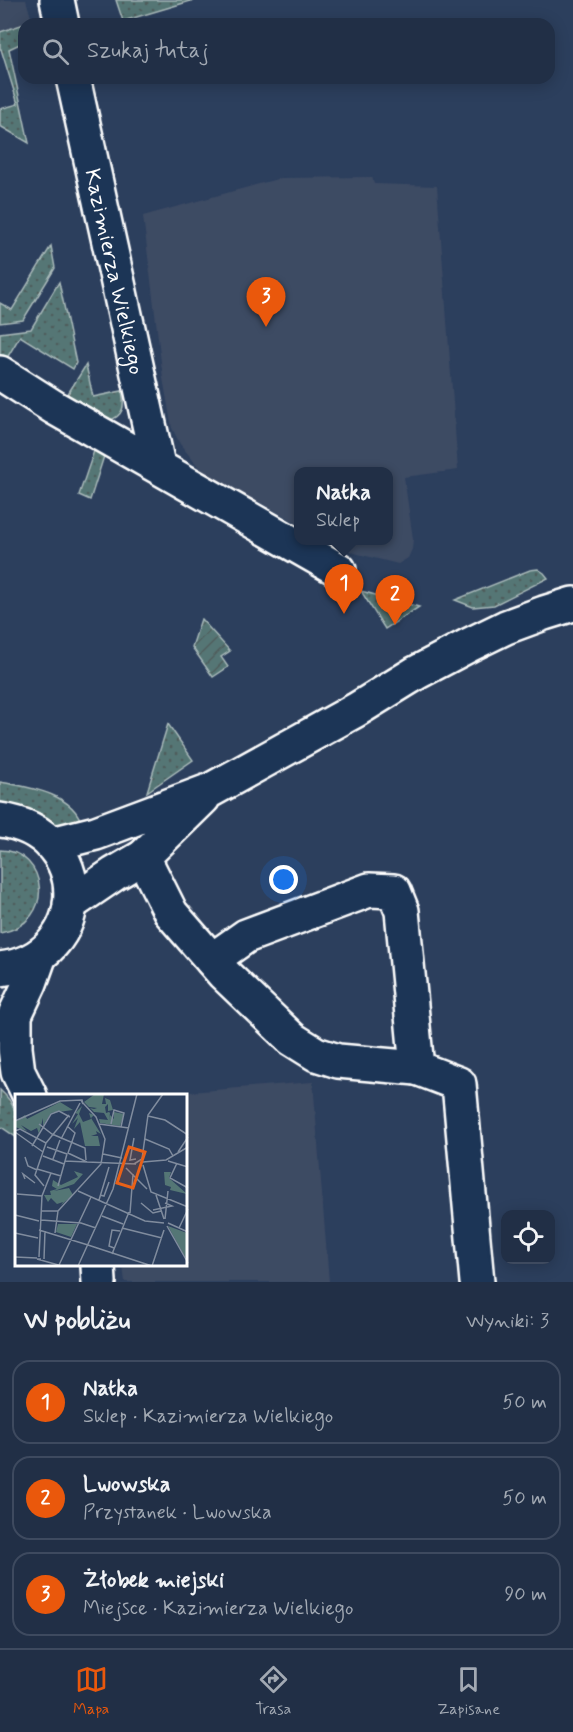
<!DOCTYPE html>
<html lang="pl">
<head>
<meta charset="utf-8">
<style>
  :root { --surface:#212f46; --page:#29374d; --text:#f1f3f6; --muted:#a2a9b3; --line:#3e4a5f; --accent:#ea580c }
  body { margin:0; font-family:Mynerve,sans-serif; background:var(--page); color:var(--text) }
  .controls { position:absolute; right:18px; bottom:18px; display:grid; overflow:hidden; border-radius:12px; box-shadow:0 3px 15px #0003 }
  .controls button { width:54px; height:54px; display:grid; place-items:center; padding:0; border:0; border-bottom:2px solid var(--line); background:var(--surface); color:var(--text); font:30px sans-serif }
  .you { position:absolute; left:284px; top:880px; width:21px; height:21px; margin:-15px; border:4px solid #fff; border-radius:50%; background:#1a73e8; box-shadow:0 0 0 9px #1a73e833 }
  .badge { display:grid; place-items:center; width:39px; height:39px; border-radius:50%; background:var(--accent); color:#fff; font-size:20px; font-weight:700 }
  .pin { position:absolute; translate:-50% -50px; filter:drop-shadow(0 2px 3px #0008) }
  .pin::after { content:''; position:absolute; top:32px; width:21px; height:18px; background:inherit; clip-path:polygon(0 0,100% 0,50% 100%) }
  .popup { position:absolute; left:294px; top:467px; width:99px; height:78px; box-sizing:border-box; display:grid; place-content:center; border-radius:12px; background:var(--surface); filter:drop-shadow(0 2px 4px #0005); font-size:20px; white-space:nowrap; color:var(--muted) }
  .popup b { font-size:22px; color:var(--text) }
  .popup::after { content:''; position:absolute; left:50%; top:100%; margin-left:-12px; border:12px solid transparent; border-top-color:var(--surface) }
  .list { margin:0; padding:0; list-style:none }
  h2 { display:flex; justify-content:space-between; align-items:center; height:78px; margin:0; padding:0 24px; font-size:26px }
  h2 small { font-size:20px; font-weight:400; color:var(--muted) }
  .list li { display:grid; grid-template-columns:39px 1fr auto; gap:18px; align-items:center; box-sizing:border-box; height:84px; margin:0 12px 12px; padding:0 12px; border:2px solid var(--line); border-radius:18px }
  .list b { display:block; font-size:22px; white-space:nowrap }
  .list p { margin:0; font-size:20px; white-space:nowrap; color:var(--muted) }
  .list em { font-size:20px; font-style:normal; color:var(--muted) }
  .icon { flex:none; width:33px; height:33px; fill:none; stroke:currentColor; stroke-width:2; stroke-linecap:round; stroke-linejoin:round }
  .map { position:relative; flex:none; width:573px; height:1282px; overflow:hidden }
  .search { position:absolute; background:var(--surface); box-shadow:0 3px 15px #0003; left:18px; right:18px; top:18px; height:66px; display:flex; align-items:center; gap:15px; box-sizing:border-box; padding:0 21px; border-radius:18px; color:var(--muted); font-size:22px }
  .sheet { height:366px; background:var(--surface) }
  nav { display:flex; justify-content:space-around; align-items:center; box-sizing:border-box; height:84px; border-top:2px solid var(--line); background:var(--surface); font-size:16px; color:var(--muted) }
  nav a { display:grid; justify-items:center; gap:3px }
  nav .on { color:var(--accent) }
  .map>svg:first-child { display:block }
</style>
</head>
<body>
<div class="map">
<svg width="573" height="1282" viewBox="0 0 573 1282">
  <defs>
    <pattern id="grass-dots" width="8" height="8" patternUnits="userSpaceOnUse" patternTransform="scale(1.5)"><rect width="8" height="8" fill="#547675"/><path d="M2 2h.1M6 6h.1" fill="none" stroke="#4f5d5c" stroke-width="1.8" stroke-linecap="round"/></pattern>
    <pattern id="garden-furrows" width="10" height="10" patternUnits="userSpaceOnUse" patternTransform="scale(1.5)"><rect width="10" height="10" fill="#547675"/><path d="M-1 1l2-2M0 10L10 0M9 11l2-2" fill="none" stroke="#4f5d5c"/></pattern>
  </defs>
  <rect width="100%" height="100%" fill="#2c3f5d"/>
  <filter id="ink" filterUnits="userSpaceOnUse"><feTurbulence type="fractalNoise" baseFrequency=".0167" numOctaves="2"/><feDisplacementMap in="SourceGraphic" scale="12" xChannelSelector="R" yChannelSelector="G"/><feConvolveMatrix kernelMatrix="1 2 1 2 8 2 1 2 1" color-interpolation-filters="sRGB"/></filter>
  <g filter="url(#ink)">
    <!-- built -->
    <path fill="#3e4b64" d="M0 0H26L33 24H24V34L0 42Z
      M372 177 374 184 437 186 458 470 404 477 413 539 412 549 408 558 398 564 358 554 341 548 328 541 389 540V472H299V524L201 470 180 444 172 428 163 378 143 216 281 178Z
      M313 1082 329 1282H125L123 1266H186V1096H166L190 1092Z"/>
    <!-- grass -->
    <path fill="url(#grass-dots)" stroke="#aababa" stroke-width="1.5" d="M116 0H194L123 21Z
      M24 24V42L9 49 29 143 0 126V109L18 104 1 49H0V32Z
      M51 246 55 268 23 320 0 323V303L12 310Z
      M59 282 76 363 73 369 20 336 4 363 0 360V333L31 329Z
      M86 365 93 397 122 391C125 406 124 416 108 421L64 400Z
      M95 448 105 453 90 500 79 495Z
      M538 569 544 573 548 578 494 605 473 607 455 600 530 570Z
      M361 591 419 607 385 629Z
      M168 724 193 760 147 792Z
      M0 782C27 787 74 793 82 825H65L54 823 32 811 19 806 0 803Z
      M0 850C47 850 58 923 0 933Z
      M0 1090C17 1105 17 1116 16 1137L0 1126Z"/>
    <!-- garden -->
    <path fill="url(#garden-furrows)" stroke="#aababa" stroke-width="1.5" d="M201 619 230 651 221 657 228 667 213 677 192 647Z"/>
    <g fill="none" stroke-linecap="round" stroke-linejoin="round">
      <defs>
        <g id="minor">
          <path d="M57 0 62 24"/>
          <path id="s1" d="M73 78 158 465"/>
          <path d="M0 373 55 408 339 570"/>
          <path d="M143 857 171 913 223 973 292 1039 316 1054 338 1061 417 1068"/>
          <path d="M212 960 246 936 369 890 394 891 402 911 417 1068 459 1084 477 1282"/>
          <path d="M30 1096 18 1072 15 1048V1015L30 983 40 955"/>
          <path d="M98 1266 99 1282"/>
        </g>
        <path id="tertiary" d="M0 820C96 832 93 959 0 969
          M52 844 96 833 211 790 356 710 416 673 469 645 506 627 544 613 573 604
          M70 904 114 874 143 857 203 798"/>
      </defs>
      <!-- minor casing -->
      <use href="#minor" stroke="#fff" stroke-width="38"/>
      <!-- tertiary casing -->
      <use href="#tertiary" stroke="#fff" stroke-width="38"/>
      <!-- minor -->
      <use href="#minor" stroke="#1d3557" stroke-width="33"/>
      <!-- tertiary -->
      <use href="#tertiary" stroke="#1d3557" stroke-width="33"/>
    </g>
  </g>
  <g text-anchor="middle" stroke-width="5" stroke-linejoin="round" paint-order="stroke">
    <!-- street labels -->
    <g font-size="22" fill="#fff" stroke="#1d3557">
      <text dy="8" stroke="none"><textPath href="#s1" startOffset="198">Kazimierza Wielkiego</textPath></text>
    </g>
  </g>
  <!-- overview -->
  <g transform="translate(15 1094)">
    <rect width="172" height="172" fill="#2c3f5d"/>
    <path d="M80 0H89L87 10H91L90 4 95 6 98 16 93 17V10L90 13 91 19 94 18 95 19 94 27 95 21 99 25V18L109 20 105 32 85 29 84 25 93 26 89 19 79 18 75 14 79 15 82 14 74 13 69 8ZM45 8 58 16 36 19 28 32V24L24 40 22 34 16 37 6 31 12 37 0 33V28L10 21 12 25ZM67 12 64 20 68 28 76 25 74 19 79 21 76 24 86 40 81 37 82 40 76 42H83L85 52H70L65 28 59 35 63 24 57 30 63 20 60 19ZM59 77 68 80 59 90 39 97 54 94 58 101 46 111 48 108 42 110 36 104 33 108 29 101H36L35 97 42 95 37 92 38 86 46 91 63 83ZM149 78H156L154 84 172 100 155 96 156 93 150 91Z" fill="#547675"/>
    <path d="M43 130H62L56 143 41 138ZM153 132 172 139V163H170Z" fill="#547675"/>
    <path fill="none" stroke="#808c9e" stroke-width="1.5" d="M133 22 150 26 173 41M0 27 45 7 67 6 68 10 66 6M24 30 37 40 70 54 71 66M84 30 114 34M96 30 99 16 109 19 106 33M52 32 60 39 53 59 72 68M0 37 5 35 31 49M0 38 28 58M119 44 115 66 121 65M46 45 65 9M130 45 154 55 158 62M31 49 54 21M17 52 36 20 44 17 55 23M32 53 52 60M163 58 173 43M88 60 107 64M28 62 49 70M10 63 13 72 22 76M38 65 45 46M50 67 72 68M153 67 173 73M72 68 121 70M128 68 151 66 173 53M162 69 155 84 173 94M119 70 127 65 133 21 148 0M128 71 136 98 173 113M111 74 132 95M22 75 46 82M10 85 8 80 20 89M29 92 20 81 31 49M43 92 52 60M63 97 130 127 149 129M2 100 27 102M85 101 89 102 94 88M141 101 149 125M84 106 94 73M126 109 138 119 146 117M138 116 157 112 150 109M27 117H43L86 70 90 45 81 23 68 9M115 119 118 80M0 121 24 127M87 122 108 130M150 125 153 97M26 126 66 129 81 134M153 129 173 138M152 132 173 169M107 134 147 144M164 134 173 115M24 136 73 151M0 139 23 144M40 139 43 117M73 151 137 172 149 136M99 154 94 152 97 136 105 137M97 160 114 118M0 163 22 164M24 163 27 102 36 79M26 165H22L47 172M29 165 30 137M44 171 76 103M63 172 98 95 122 0"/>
    <path fill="#e96118" fill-opacity="0.15" stroke="#e96118" stroke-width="3" d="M114 53 130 58 118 94 102 89Z"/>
    <rect width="172" height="172" fill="none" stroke="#fff" stroke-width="3"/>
  </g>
</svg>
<div class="controls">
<button><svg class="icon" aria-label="locate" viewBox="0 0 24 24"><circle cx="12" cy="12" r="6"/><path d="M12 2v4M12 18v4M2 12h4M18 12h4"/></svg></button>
</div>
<div class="you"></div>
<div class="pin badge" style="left:344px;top:614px">1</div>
<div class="popup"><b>Natka</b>Sklep</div>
<div class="pin badge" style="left:395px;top:625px">2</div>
<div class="pin badge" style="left:266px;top:327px">3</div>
<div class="search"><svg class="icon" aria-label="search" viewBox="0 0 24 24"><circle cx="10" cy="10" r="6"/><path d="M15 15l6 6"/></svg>Szukaj tutaj</div>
</div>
<section class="sheet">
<h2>W pobliżu<small>Wyniki: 3</small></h2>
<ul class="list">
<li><span class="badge">1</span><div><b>Natka</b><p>Sklep · Kazimierza Wielkiego</p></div><em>50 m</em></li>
<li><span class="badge">2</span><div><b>Lwowska</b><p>Przystanek · Lwowska</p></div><em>50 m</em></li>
<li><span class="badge">3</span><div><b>Żłobek miejski</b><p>Miejsce · Kazimierza Wielkiego</p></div><em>90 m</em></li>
</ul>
</section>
<nav>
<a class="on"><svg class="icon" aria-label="map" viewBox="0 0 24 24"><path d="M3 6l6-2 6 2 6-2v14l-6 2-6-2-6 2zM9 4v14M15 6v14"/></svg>Mapa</a>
<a><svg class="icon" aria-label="directions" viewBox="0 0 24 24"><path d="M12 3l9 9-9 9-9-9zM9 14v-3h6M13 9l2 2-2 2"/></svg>Trasa</a>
<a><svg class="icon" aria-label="saved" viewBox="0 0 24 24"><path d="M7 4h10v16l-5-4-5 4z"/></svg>Zapisane</a>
</nav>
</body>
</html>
